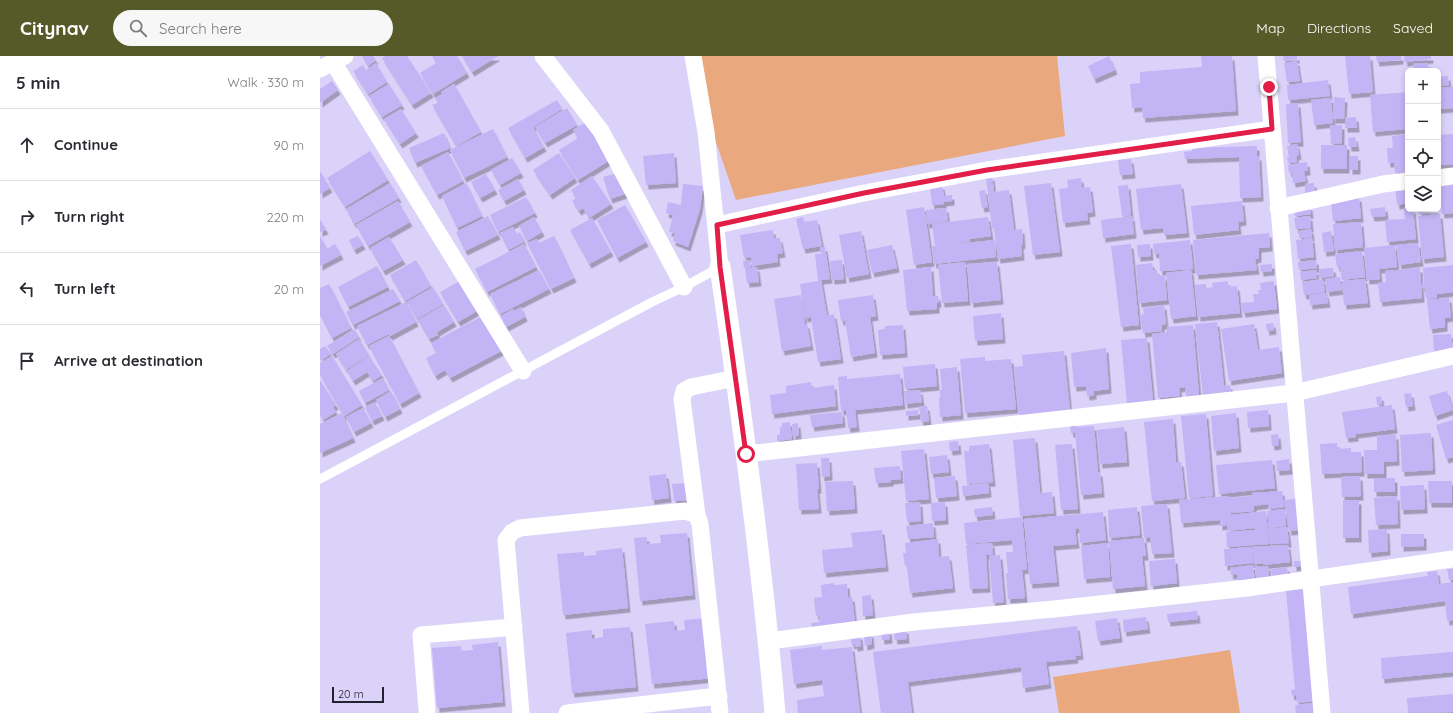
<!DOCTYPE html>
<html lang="en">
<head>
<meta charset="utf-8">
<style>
  :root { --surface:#fff; --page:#f7f7f7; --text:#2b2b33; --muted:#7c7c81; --line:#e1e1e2; --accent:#555a28 }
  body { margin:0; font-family:Quicksand,sans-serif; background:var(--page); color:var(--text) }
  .controls { position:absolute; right:12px; top:12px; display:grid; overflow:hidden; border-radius:6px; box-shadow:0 2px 6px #0003 }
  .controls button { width:36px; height:36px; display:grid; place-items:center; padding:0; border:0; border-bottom:1px solid var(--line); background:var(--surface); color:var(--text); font:20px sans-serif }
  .scale { position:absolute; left:12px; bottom:10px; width:52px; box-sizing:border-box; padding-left:4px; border:2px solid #242130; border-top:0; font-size:11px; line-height:14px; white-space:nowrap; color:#242130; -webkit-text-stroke:3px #dad2f9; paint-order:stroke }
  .stop { position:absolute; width:12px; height:12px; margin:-9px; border:3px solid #e11d48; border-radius:50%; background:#fff }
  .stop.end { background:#e11d48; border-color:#fff; box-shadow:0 1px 4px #0008 }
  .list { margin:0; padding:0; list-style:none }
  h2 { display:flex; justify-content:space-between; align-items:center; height:52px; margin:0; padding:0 16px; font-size:17px }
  h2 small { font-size:13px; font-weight:400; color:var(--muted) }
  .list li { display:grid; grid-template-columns:26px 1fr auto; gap:12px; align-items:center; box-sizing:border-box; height:72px; padding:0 16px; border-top:1px solid var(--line) }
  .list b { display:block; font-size:15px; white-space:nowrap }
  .list em { font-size:13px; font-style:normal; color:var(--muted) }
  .icon { flex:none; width:22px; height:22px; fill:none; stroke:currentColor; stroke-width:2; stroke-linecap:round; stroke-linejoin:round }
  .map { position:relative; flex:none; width:1133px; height:657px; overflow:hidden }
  header { display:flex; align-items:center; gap:24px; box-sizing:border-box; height:56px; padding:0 20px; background:var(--accent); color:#fff }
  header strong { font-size:19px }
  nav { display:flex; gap:22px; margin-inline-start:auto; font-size:14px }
  .search { width:280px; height:36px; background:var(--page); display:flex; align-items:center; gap:10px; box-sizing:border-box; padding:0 14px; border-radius:22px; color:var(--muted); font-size:15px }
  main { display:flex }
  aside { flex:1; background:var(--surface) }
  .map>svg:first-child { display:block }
</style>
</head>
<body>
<header>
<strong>Citynav</strong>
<div class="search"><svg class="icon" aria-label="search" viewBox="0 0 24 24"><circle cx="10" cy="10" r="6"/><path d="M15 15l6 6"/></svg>Search here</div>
<nav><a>Map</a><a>Directions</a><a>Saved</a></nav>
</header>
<main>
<aside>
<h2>5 min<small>Walk · 330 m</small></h2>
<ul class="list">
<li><svg class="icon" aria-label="ahead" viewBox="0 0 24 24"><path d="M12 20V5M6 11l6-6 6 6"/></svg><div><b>Continue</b></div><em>90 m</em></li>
<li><svg class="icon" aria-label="right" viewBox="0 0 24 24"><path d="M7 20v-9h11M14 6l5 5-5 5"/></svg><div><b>Turn right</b></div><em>220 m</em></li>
<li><svg class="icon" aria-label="left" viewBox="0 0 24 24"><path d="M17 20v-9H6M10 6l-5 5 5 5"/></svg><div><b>Turn left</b></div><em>20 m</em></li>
<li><svg class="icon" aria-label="arrive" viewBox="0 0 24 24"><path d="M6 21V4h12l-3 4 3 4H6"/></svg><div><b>Arrive at destination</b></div></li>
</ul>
</aside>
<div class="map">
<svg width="1133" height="657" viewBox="0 0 1133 657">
  <defs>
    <filter id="shadow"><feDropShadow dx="2.5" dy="4.5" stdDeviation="0" flood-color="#0004"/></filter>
  </defs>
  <rect width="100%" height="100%" fill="#dad2f9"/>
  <!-- green -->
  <path fill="#e9a87d" d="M366 0H737L745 80 416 144Z
    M910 594 920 657H739L733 621Z"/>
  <!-- building -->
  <path fill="#c2b4f5" filter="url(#shadow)" d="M42 0H53L56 4 48 10Z
    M65 0H87L111 37 92 49 62 2Z
    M112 0H137L147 17 113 38 100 17 116 7Z
    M142 0H178L152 16Z
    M789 0 795 14 774 23 768 10Z
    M881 0H912L916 55 823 62 822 51 812 52 810 28 820 27V16L882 11Z
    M963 0H977V3L964 5Z
    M1025 0H1050L1053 36 1029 38Z
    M1056 0H1081V4L1057 6Z
    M1084 0H1111V3L1085 6Z
    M977 5 980 25 967 26 964 7Z
    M56 7 67 26 48 38 33 15 43 9 46 14Z
    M1108 7V15H1094L1093 8Z
    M1128 20 1129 29 1119 30 1118 21Z
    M1008 24 1010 40 968 44 967 29Z
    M12 25 18 34 0 47V33Z
    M69 28 82 49 62 61 49 40Z
    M134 28 161 76 136 90 112 49 118 47 115 42 123 38 121 36Z
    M1133 31V52L1118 53V32Z
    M1088 36V73L1053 76 1050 39Z
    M1014 41 1025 42 1024 63H1013Z
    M1011 42 1013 67 994 69 991 44Z
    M237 44 242 53 213 71 224 91 205 102 188 72Z
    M978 47 981 86 968 87 966 48Z
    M247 52 257 69 225 87 215 71Z
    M81 53 96 77 80 88 64 63Z
    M1036 61 1037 72H1025V62Z
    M266 66 290 104 258 124 239 94 258 82 253 74Z
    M1010 69H1022V87L1011 88Z
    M173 73 187 101 144 122 130 94Z
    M124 77 130 92 95 107 89 92Z
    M1088 78V116L1075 117 1074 107H1068L1067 92H1073L1072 80Z
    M1133 78V108L1118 109V79Z
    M1035 81 1037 91H1029L1028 82Z
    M977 88 979 99 976 100 977 106 968 107 967 101H969L967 90Z
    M1001 89H1027V113H1001Z
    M937 90V100H939L941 141 920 142 919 101 865 103 864 96 872 95V92Z
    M50 95 68 124 25 151 7 122Z
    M128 96 143 125 117 139 101 110Z
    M239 97 255 122 230 139 213 114Z
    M354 97 356 127 326 129 323 100Z
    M1030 100H1038V114H1030Z
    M192 102 201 117 180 129 171 114Z
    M811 103 813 118 800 119 798 104Z
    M987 106 988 115H984L986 125 973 127 972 117H969L968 109Z
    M0 115 10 132 0 138Z
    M298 117 305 138 290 143 283 121Z
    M166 118 175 134 160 142 151 126Z
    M272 120 291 148 269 162 263 152 259 155 252 145 256 142 251 134Z
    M672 120 674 136 689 134 694 174 702 173 703 188 701 189 702 200 678 203 674 172H672L666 121Z
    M761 122 762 132 770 131 773 156 767 157 768 164 743 167 739 133 748 132 747 124Z
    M198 123 204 134 184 145 178 134Z
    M1133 124V157L1122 158 1118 126Z
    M70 127 79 142 34 168 26 153Z
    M146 127 162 160 137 172 122 140Z
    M731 127 740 196 713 199 704 130Z
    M994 127 995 139H985V128Z
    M363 128 383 130 380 153 368 191 353 185 355 177 349 176 353 159 346 157 348 146 361 149Z
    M861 128 867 177 844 179 843 172 821 174 816 133Z
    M622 129 624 140 632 139V145L624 146V148L612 149 610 131Z
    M808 129 811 159 802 160 798 130Z
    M1088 130V147L1077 149 1075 131Z
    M665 134 668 151 662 152 659 135Z
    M206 141 215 157 178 176 170 159Z
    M1039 141 1041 162 1013 165 1011 145Z
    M78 145 90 166 48 190 36 169Z
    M922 145 924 165 918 166 919 174 874 179 871 150Z
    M305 149 326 186 297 202 277 164Z
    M990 150 991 158 975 160 974 152Z
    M604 151 612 206 594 209 586 154Z
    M1065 151 1066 160 1052 161 1050 153Z
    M1088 151V153H1093L1096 183 1067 186 1065 164 1085 163 1084 152Z
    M626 152 628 165 607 168 606 154Z
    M1099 153H1116V155L1099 158Z
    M1120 158 1124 201 1102 203 1098 160Z
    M168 160 178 179 145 195 136 176Z
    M812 160 814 178 783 182 781 164Z
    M990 160 991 172 976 173 974 162Z
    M214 161 222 176 207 185 199 170Z
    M483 161 484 166 497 164 502 190 483 193 476 163Z
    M668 161 671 180 650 183V185L635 188 675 184 676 201 614 208 612 190H615L612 168Z
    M272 162 291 196 269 208 250 174Z
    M0 163 6 174 0 176Z
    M1041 166 1043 191 1015 194 1013 168Z
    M193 171 197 178 200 176 204 186 188 194 180 177Z
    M991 173 992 181 979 182V175Z
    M453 174 454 182H460L463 197 457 198 458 206 432 210 431 201 424 202 420 179Z
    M541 175 549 218 527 222 519 179Z
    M1011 175 1014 195 1004 196 1002 177Z
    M949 177 950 191 939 192V202L935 203 937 214 876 219 873 184Z
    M0 180 7 193 15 188 21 199 0 210Z
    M38 180 43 189 34 194 29 184Z
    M234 180 254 222 231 233 207 187 217 183 219 187Z
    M69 181 83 204 63 215 50 192Z
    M992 182 994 201 978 203 976 184Z
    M870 184 873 213 840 215 839 197 834 198 833 188Z
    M1098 187 1101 206 1079 209 1076 189Z
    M204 188 216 211 167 236 155 213Z
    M811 188 819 269 801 271 791 190Z
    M830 188 831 200 818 201 817 189Z
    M572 189 577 212 552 217 547 194Z
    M1075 189 1077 211 1059 213 1060 223 1047 224 1044 192Z
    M500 191H505L510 223 501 224 507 260 514 258 521 303 498 306 491 261 485 262 480 228 498 225 495 198H501Z
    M1042 195 1045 221 1022 224 1020 211H1017L1015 198Z
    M96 204 111 230 85 245 70 219Z
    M430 204 431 211 424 212 423 205Z
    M522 204 524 223 512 224 510 205Z
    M996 204 997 212 979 214 978 206Z
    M645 206 648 245 622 247 618 209Z
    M677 206 681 244 651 247 647 208Z
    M832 207 833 214H837L838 220 845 219 847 244 819 247 816 209Z
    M952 208V215L941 216 940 209Z
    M1133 209V236L1117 238V242L1106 243 1105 231 1102 232V226H1104L1103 212Z
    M57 210 68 231 28 251 18 231Z
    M437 211 439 226 427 227 425 213Z
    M611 211 613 240H618L619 247H617V253L587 255 583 214Z
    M1013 212 1014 220 999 222V213Z
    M1100 212 1102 242 1060 246 1058 227 1066 226 1065 215Z
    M219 214 229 233 180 258 170 238Z
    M871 214 876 260 851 263 846 217Z
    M996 214 997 222 981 224 980 216Z
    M1020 221 1022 234 1007 236 1005 223Z
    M1003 223 1005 236 984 239 982 226Z
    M1045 223 1048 247 1024 249 1022 225Z
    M140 225 157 255 138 266 120 236Z
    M908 225V231L917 230 920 257 878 261 875 229 886 228V232L893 231 892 227Z
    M954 225 957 253 923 257 921 247 934 246 933 238H939L938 234H941L940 227Z
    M9 228 31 272 12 282 0 259V232Z
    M113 231 123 248 97 263 87 246Z
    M73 233 80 245 33 269 26 256Z
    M1006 237 1008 247 990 249 989 239Z
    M481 239 485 268H487L491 290 462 295 454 243Z
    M553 239 556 260 550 261 555 297 531 301 525 265H521L518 244Z
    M1129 242 1131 261 1125 262V271L1110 273 1107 244Z
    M86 246 96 266 70 280 69 278 47 289 37 270Z
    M124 249 134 266 117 276 118 279 109 283 98 264Z
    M844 249 846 269H842V275L823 277 820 259 824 258 823 252Z
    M201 251 205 261 186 271 181 260 193 253 194 255Z
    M681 257 683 283 655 285 653 260Z
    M166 258 185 293 130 322 125 314 115 320 106 302 116 297 111 287Z
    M897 266 904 330 910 329 911 336 883 340 875 268Z
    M953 267 954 274 947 275 946 268Z
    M934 268 938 294 959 291 962 317 909 325 901 273Z
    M583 269 585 297 560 299 558 274 565 273V270Z
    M873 269 879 339 866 340 865 331 859 332 860 340 838 342 832 278 847 276V271Z
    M34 273 39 281 13 298 7 290Z
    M1131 278 1133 293 1114 295 1113 279Z
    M69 280 99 337 80 348 49 290Z
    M827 282 833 345 807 347 801 284Z
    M39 283 49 299 26 314 16 298Z
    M5 290 11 298 0 305V293Z
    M786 292 789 333 774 335V339L767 340 766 330 754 331 751 297Z
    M744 295 750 355 699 359 694 311 703 310 702 299Z
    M12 300 42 349 24 360 0 319V307Z
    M49 300 62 319 53 325 47 316 33 325 27 315Z
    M665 301V305L691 303 696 353 645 357 640 303Z
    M615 308 617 330 585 333 583 311Z
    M637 311 641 359 620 361 619 342H620V334H622L620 313Z
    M580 318 583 349 535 354 537 371 528 372 526 354 521 355 518 321 527 320V323Z
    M63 322 69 334 45 347 39 335Z
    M0 324 16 349 13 351 16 356 3 364 0 359Z
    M491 326 492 332 514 329 516 350 452 358 450 339 466 337V330Z
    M600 334 602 346 585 348 584 335Z
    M71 335 80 353 65 361 56 344Z
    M1127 335 1133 354 1115 360 1109 340Z
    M1091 337 1093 350 1086 351 1084 338Z
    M1061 340 1062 349H1057L1056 341Z
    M55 346 62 360 52 365 45 351Z
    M1072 349 1075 373 1036 378V381L1026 382 1022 356Z
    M607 350 609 365 601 366 599 351Z
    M43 352 51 367 34 376 26 361Z
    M598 354V359L586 360V355Z
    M948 354 949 370 928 372 927 356Z
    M522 356 523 367 492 371 490 359Z
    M22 357 33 382 0 397V368Z
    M916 357 919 392 894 395 891 360Z
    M886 358 893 440 869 442 861 360Z
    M853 363 856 406H861L865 442 832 445 824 366Z
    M1133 364V401L1126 403 1116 369Z
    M470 366 472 383 457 385V379H460V371H462V367Z
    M478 367 479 379 473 380 472 368Z
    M756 369 757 371 774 370 778 416H780L782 437 761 439 755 377H751L750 370Z
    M804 371 807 406 780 408 777 374Z
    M1111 377 1113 414 1082 416 1080 379Z
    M958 378 959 389 952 390 951 379Z
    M1057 379H1076L1077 405 1064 406V418H1045L1044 394H1057Z
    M715 382 720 437 732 436 734 457 700 460 693 384Z
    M638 385 639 394 630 395 629 386Z
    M1017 387V393L1031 392V396H1041L1042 416 1002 418 1000 388Z
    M669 388 673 426 647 428 644 395H649V390Z
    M752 388 758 453 741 454 735 389Z
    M604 393 609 443 586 445 581 395Z
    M627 399 629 416 611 418 609 401Z
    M501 402H509L510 420 502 421Z
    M969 403 970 414 957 415 956 405Z
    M952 404 955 432 899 438 896 409Z
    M497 407 499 433H497L499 453 479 454 476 408Z
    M580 410 581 423 571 424V426L556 427 554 412Z
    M346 418 349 442 332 444 329 420Z
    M635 420 637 440 616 442 614 422Z
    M1040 420 1041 440 1022 441 1021 421Z
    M1054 422H1075V436H1054Z
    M533 425 535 453 507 455 505 426Z
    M1108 425H1132V447H1109Z
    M366 427 368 444 354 445 352 428Z
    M668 427 669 437 643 440 642 430Z
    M1104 429 1105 453 1081 454 1080 430Z
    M962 435 964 451 949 453 948 448 934 450V455L911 457V459L946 455 949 488 907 491 906 476 935 474V472L907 475V469L900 470V464L861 467 859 444 909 440V442L932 440V437Z
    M1077 440 1078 468 1056 469 1054 442Z
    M976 443 979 474 969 475 964 444Z
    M1023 444H1039V482H1023Z
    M600 446 601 465 587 466 585 447Z
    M625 446 626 464 612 465 611 447Z
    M847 448 852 497 832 498 830 481 824 482 821 450Z
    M672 451 673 459 655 461 654 453Z
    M817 451 820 479 789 482 788 454Z
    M965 453 966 470 949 472 947 455Z
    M783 456 786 484 760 487 759 472 755 473 757 488 733 490 737 526 710 528 704 463Z
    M702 461 707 513 702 514 705 542 688 543 686 517H688L686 496H693L692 484 646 488 644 467Z
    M613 467 614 481 588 483 586 470Z
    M967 471 969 487 950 488 948 473Z
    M1067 473 1068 495 1049 497 1048 474Z
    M562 474 566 511 504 517 502 494 533 491 531 477Z
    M367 477 373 539 320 545 314 482 327 481V488L341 487 340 479Z
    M1081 478H1104V490L1081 491Z
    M824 482 826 500H822L825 530 793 533 789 485Z
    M618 483 619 501 629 500 633 532 590 537 587 510H585L583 497H586L585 487Z
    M672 487 673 499H666L668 532 650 533 646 489Z
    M788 487 790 521 764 523 761 490Z
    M968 489 970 506 944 509 943 507 934 508 932 491Z
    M931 491 933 507 905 510 904 493Z
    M302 492 308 552 243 559 237 498 264 496V500L276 499V495Z
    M680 499 684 546 673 547 669 500Z
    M855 503 857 527 831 530 829 505Z
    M974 505H981V510L974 511Z
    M933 509 935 526 918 527 917 518 911 519 910 512Z
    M948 510 949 528 937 529 935 511Z
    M967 511 968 522 952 523 951 513Z
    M1127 513H1133V524H1129Z
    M1117 515 1119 528 1133 526V564L1127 565 1125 545 1031 558 1028 531 1108 520 1107 516Z
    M514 527V529L527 528 528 541H532L535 567 492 571 491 567 500 566 499 560H496L494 542 502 541 501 529Z
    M985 533 995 645 977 647 976 639 972 640 971 634 975 633 966 535Z
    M551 539 553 559 543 560 542 540Z
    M877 555 878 563 848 566 847 558Z
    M826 561 828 573 804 576 803 564Z
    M387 562 393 622 332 628 325 568 354 565 355 575 365 574 364 564Z
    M797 562 800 582 778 585 775 565Z
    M757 570 761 599 755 600 756 603 726 606 729 628 703 632 701 611 588 626 592 657H561L553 596Z
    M310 571 316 631 252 637 246 577 272 574V583L283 581V573Z
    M586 573 587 583 575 584 574 578H576V574Z
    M569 574 570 583 562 584 561 575Z
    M551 577 552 588 545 590 544 578Z
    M540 579 541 590 535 591V588L532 589 530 580Z
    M178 586 183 646 117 652 112 592 141 590V595L153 594 152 589Z
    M502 590V594L532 591 540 657H478L477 644 504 640 502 624 474 628 470 594Z
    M1133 596V616L1062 623 1061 602Z
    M1133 638V656L1088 657 1087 642Z
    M994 647 995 657H976L975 649Z"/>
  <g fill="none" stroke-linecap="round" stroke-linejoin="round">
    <!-- service -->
    <path stroke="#fff" stroke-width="9" d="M0 423 332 246 364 231 400 211"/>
    <!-- minor -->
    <path stroke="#fff" stroke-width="17" d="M223 0 281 75 364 231
      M373 0 386 76 400 211
      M946 0 1002 657
      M13 6 203 315
      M0 13 25 0
      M1118 122 1133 120
      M958 152 1063 128 1088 125
      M397 169 544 137 667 114 952 73
      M426 398 974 337 1133 300
      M449 586 457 584 594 566 734 553 927 532 1133 503
      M107 654 101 579 194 571
      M201 657 186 484 192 476 200 472 365 455 377 459
      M247 657 399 640
      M400 657 380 468 377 459 362 343 364 335 371 331 416 322"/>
    <!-- tertiary -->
    <path stroke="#fff" stroke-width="21" d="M400 211C422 359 442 508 455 657"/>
  </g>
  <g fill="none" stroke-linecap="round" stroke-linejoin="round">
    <!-- route -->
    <path stroke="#e11d48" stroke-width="5" d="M426 398 400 211 397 169 544 137 667 114 952 73 949 31"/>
  </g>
</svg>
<div class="controls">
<button>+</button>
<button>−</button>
<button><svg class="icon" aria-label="locate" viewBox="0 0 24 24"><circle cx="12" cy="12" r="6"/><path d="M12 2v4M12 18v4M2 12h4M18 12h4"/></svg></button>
<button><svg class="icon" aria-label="layers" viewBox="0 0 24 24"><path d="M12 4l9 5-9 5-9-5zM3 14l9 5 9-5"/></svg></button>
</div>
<div class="scale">20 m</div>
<div class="stop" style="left:426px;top:398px"></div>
<div class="stop end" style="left:949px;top:31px"></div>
</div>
</main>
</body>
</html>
